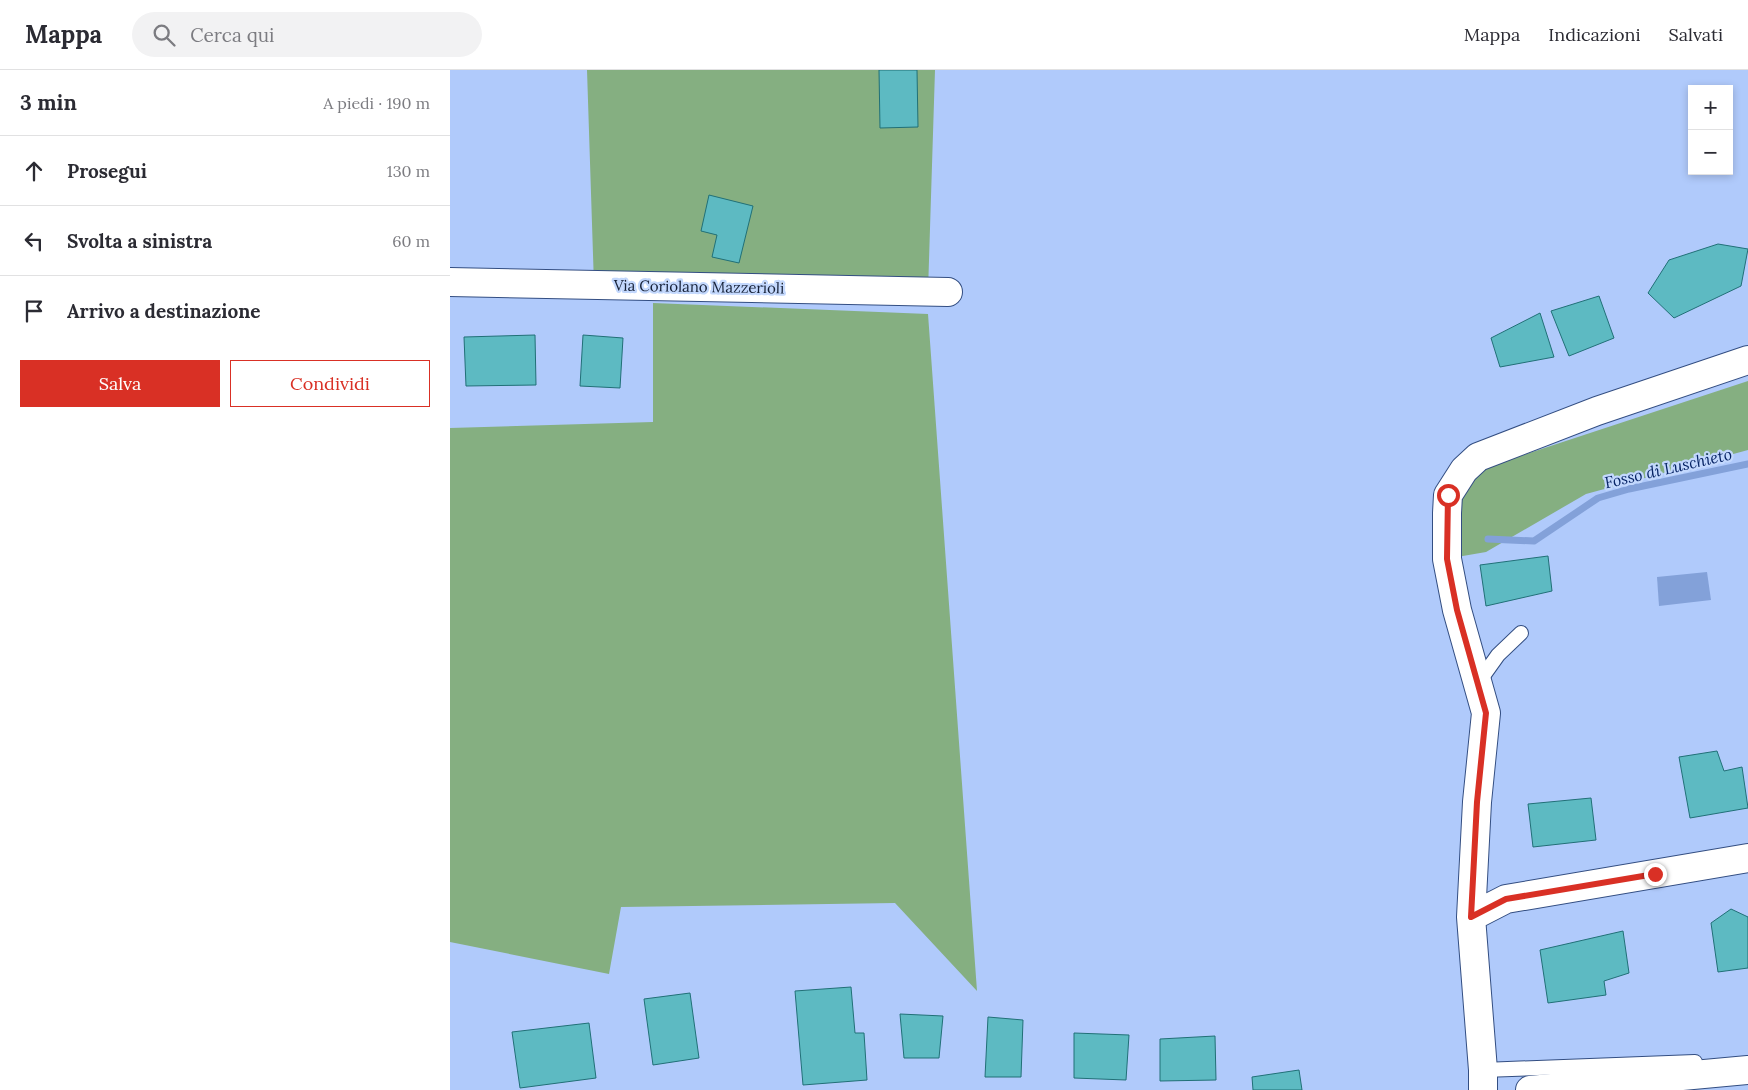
<!DOCTYPE html>
<html lang="it">
<head>
<meta charset="utf-8">
<style>
  :root { --surface:#fff; --page:#f2f2f3; --text:#2b2b33; --muted:#7c7c81; --line:#e1e1e2; --accent:#d93025 }
  body { margin:0; font-family:Lora,serif; background:var(--page); color:var(--text) }
  .controls { position:absolute; right:15px; top:15px; display:grid; overflow:hidden; border-radius:0px; box-shadow:0 2px 8px #0003 }
  .controls button { width:45px; height:45px; display:grid; place-items:center; padding:0; border:0; border-bottom:1px solid var(--line); background:var(--surface); color:var(--text); font:25px sans-serif }
  .stop { position:absolute; width:15px; height:15px; margin:-11px; border:4px solid #d93025; border-radius:50%; background:#fff }
  .stop.end { background:#d93025; border-color:#fff; box-shadow:0 1px 5px #0008 }
  .list { margin:0; padding:0; list-style:none }
  h2 { display:flex; justify-content:space-between; align-items:center; height:65px; margin:0; padding:0 20px; font-size:21px }
  h2 small { font-size:16px; font-weight:400; color:var(--muted) }
  .list li { display:grid; grid-template-columns:32px 1fr auto; gap:15px; align-items:center; box-sizing:border-box; height:70px; padding:0 20px; border-top:1px solid var(--line) }
  .list b { display:block; font-size:19px; white-space:nowrap }
  .list em { font-size:16px; font-style:normal; color:var(--muted) }
  .actions { display:flex; gap:10px; padding:15px 20px }
  .actions a { flex:1; padding:11px 0; border:1px solid var(--accent); border-radius:0px; text-align:center; font-size:18px; color:var(--accent) }
  .actions .main { background:var(--accent); color:#fff }
  .icon { flex:none; width:28px; height:28px; fill:none; stroke:currentColor; stroke-width:2; stroke-linecap:round; stroke-linejoin:round }
  .map { position:relative; flex:none; width:1298px; height:1020px; overflow:hidden }
  header { display:flex; align-items:center; gap:30px; box-sizing:border-box; height:70px; padding:0 25px; background:var(--surface); border-bottom:1px solid var(--line) }
  header strong { font-size:24px }
  nav { display:flex; gap:28px; margin-inline-start:auto; font-size:18px }
  .search { width:350px; height:45px; background:var(--page); display:flex; align-items:center; gap:12px; box-sizing:border-box; padding:0 18px; border-radius:28px; color:var(--muted); font-size:19px }
  main { display:flex }
  aside { flex:1; background:var(--surface) }
  .map>svg:first-child { display:block }
</style>
</head>
<body>
<header>
<strong>Mappa</strong>
<div class="search"><svg class="icon" aria-label="search" viewBox="0 0 24 24"><circle cx="10" cy="10" r="6"/><path d="M15 15l6 6"/></svg>Cerca qui</div>
<nav><a>Mappa</a><a>Indicazioni</a><a>Salvati</a></nav>
</header>
<main>
<aside>
<h2>3 min<small>A piedi · 190 m</small></h2>
<ul class="list">
<li><svg class="icon" aria-label="ahead" viewBox="0 0 24 24"><path d="M12 20V5M6 11l6-6 6 6"/></svg><div><b>Prosegui</b></div><em>130 m</em></li>
<li><svg class="icon" aria-label="left" viewBox="0 0 24 24"><path d="M17 20v-9H6M10 6l-5 5 5 5"/></svg><div><b>Svolta a sinistra</b></div><em>60 m</em></li>
<li><svg class="icon" aria-label="arrive" viewBox="0 0 24 24"><path d="M6 21V4h12l-3 4 3 4H6"/></svg><div><b>Arrivo a destinazione</b></div></li>
</ul>
<div class="actions"><a class="main">Salva</a><a>Condividi</a></div>
</aside>
<div class="map">
<svg width="1298" height="1020" viewBox="0 0 1298 1020">
  <rect width="100%" height="100%" fill="#b0cafb"/>
  <!-- green -->
  <path fill="#85af81" d="M137 0H485L478 222 144 215Z
    M203 233 478 244 527 921 445 833 171 837 159 904 0 872V358L203 352Z
    M1298 311V380L1136 424 1036 482 1007 487 1011 420 1025 401Z"/>
  <!-- water -->
  <path fill="#83a1d9" d="M1257 502 1261 530 1209 536 1207 507Z"/>
  <g fill="none" stroke-linecap="round" stroke-linejoin="round">
    <!-- stream -->
    <path stroke="#83a1d9" stroke-width="7" d="M1038 469 1084 471 1148 428 1179 419 1298 394"/>
  </g>
  <!-- building -->
  <path fill="#5dbac2" stroke="#217077" d="M429 0H467L468 57 430 58Z
    M259 125 303 136 289 193 262 187 267 165 251 161Z
    M1268 174 1298 179 1291 216 1224 248 1198 223 1219 190Z
    M1149 226 1164 268 1119 286 1101 241Z
    M1090 243 1104 287 1050 297 1041 268Z
    M85 265 86 315 16 316 14 267Z
    M133 265 173 268 170 318 130 316Z
    M1098 486 1102 521 1036 536 1030 495Z
    M1267 681 1274 701 1292 697 1298 738 1240 748 1229 687Z
    M1141 728 1146 770 1083 777 1078 734Z
    M1281 839 1298 847V898L1268 902 1261 853Z
    M1173 861 1179 903 1154 911 1156 925 1098 933 1090 880Z
    M401 917 405 963H414L417 1010 353 1015 345 921Z
    M240 923 249 988 203 995 194 929Z
    M450 944 493 946 489 988H454Z
    M538 947 573 950 571 1007H535Z
    M139 953 146 1008 70 1018 62 962Z
    M624 963 679 965 676 1010 624 1008Z
    M765 966 766 1010 710 1011V969Z
    M849 1000 852 1020H803L802 1007Z"/>
  <g fill="none" stroke-linecap="round" stroke-linejoin="round">
    <defs>
      <path id="service" d="M1028 613 1048 585 1071 563
        M1033 1000 1245 992"/>
      <path id="minor" d="M0 212 498 222
        M1021 847 1027 732 1036 643 1007 540 997 489V443L998 425 1014 400 1028 387 1147 341 1298 290
        M1033 1020V1000L1021 847 1056 829 1298 788
        M1080 1020 1298 1000"/>
    </defs>
    <!-- service casing -->
    <use href="#service" stroke="#334e82" stroke-width="16"/>
    <!-- minor casing -->
    <use href="#minor" stroke="#334e82" stroke-width="30"/>
    <!-- service -->
    <use href="#service" stroke="#fff" stroke-width="14"/>
    <!-- minor -->
    <use href="#minor" stroke="#fff" stroke-width="28"/>
  </g>
  <g fill="none" stroke-linecap="round" stroke-linejoin="round">
    <!-- route -->
    <path stroke="#d93025" stroke-width="6" d="M998 425 997 489 1007 540 1036 643 1027 732 1021 847 1056 829 1205 804"/>
  </g>
  <g text-anchor="middle" stroke-width="4.5" stroke-linejoin="round" paint-order="stroke">
    <!-- street labels -->
    <g font-size="15" fill="#162138" stroke="#c3d8fd">
      <text transform="translate(249 217) rotate(1)" y="5">Via Coriolano Mazzerioli</text>
    </g>
    <!-- water labels -->
    <g font-size="16" font-style="italic" fill="#072465" stroke="#c3d8fd">
      <text transform="translate(1218 398) rotate(-13)" y="6">Fosso di Luschieto</text>
    </g>
  </g>
</svg>
<div class="controls">
<button>+</button>
<button>−</button>
</div>
<div class="stop" style="left:998px;top:425px"></div>
<div class="stop end" style="left:1205px;top:804px"></div>
</div>
</main>
</body>
</html>
